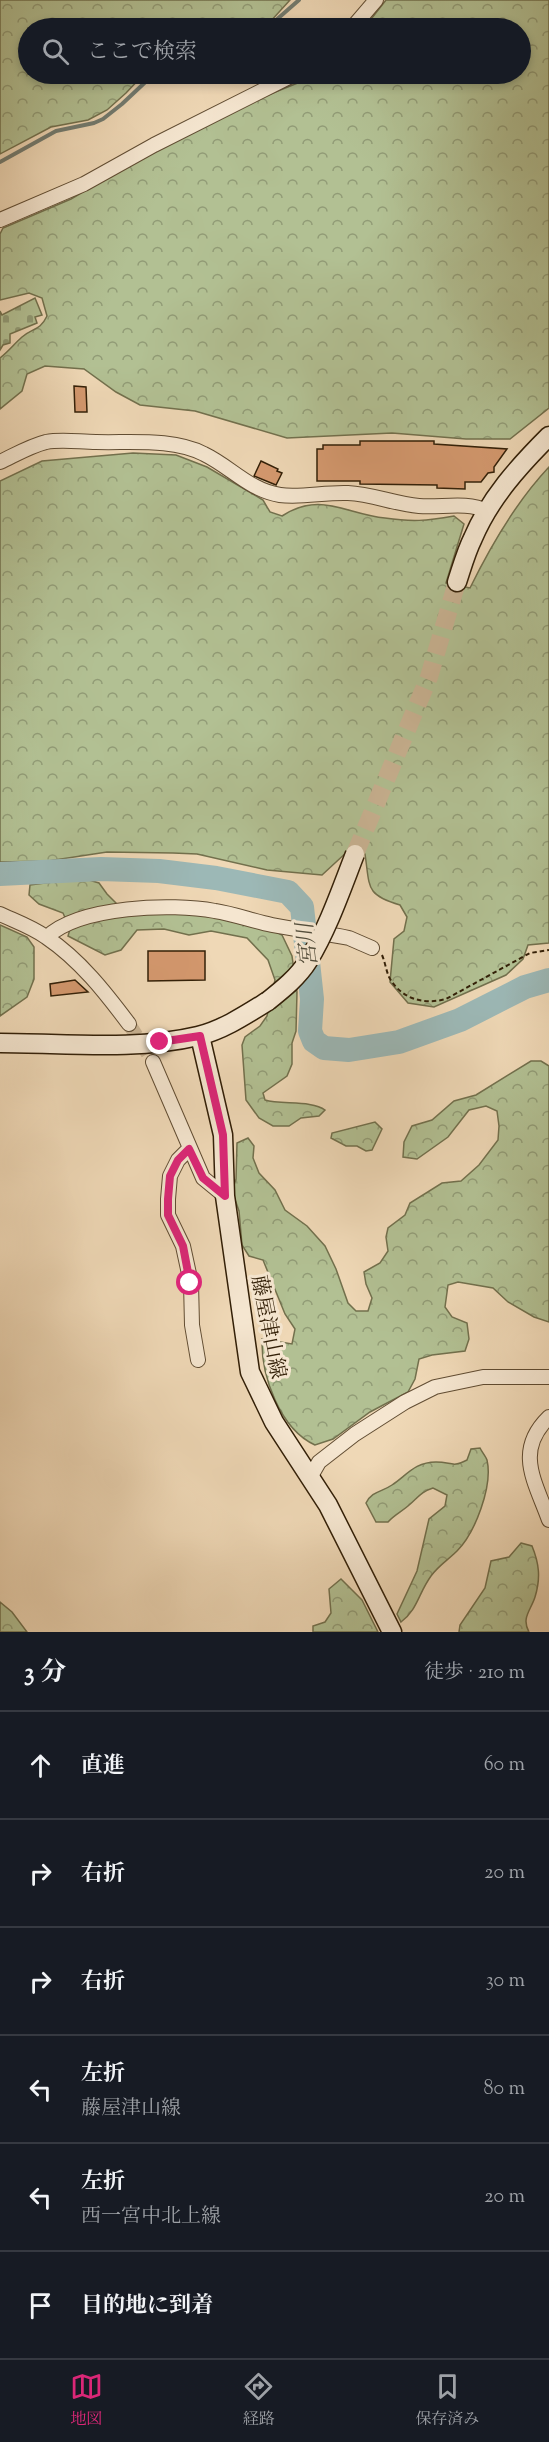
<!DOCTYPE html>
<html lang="ja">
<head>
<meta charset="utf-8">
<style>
  :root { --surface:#171b24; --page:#242831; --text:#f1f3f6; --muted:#9ea1a6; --line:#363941; --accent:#db2777 }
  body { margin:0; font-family:"Sorts Mill Goudy","Noto Serif JP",serif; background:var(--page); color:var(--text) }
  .stop { position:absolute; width:18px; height:18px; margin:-14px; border:4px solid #db2777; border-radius:50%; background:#fff }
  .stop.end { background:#db2777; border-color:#fff; box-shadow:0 2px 6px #0008 }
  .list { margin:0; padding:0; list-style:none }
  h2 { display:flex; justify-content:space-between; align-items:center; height:78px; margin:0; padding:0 24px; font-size:26px }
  h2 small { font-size:20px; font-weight:400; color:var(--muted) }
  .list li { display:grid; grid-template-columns:39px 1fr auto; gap:18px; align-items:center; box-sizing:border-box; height:108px; padding:0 24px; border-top:2px solid var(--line) }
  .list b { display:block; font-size:22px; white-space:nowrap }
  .list p { margin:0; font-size:20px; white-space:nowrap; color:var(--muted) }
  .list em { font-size:20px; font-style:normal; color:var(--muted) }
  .icon { flex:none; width:33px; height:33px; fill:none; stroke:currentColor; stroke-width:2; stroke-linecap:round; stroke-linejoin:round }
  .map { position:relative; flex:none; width:549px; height:1632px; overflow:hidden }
  .search { position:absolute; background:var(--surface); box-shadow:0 3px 9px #0003; left:18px; right:18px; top:18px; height:66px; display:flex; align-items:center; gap:15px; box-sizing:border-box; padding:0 21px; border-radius:33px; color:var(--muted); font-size:22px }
  .sheet { height:726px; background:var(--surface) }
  nav { display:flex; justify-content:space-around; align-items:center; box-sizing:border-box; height:84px; border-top:2px solid var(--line); background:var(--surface); font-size:16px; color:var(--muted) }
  nav a { display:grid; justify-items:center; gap:3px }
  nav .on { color:var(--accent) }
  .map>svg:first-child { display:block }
</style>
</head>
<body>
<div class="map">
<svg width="549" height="1632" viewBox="0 0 549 1632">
  <defs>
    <pattern id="forest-crowns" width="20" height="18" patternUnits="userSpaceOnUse" patternTransform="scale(1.5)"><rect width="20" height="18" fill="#b2c093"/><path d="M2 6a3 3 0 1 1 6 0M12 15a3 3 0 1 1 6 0" fill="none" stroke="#919b76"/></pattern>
    <pattern id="cemetery-stones" width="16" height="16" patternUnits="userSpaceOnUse" patternTransform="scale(1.5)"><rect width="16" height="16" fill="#b2c093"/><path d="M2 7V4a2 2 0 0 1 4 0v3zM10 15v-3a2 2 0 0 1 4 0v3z" fill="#919b76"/></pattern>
  </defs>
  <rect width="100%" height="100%" fill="#efd8b6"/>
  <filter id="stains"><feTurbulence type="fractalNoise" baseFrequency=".00333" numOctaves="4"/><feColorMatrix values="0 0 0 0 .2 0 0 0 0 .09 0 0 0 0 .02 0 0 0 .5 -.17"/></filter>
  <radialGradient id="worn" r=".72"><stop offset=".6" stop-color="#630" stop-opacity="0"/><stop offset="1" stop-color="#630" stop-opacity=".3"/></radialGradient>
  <!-- forest -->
  <path fill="url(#forest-crowns)" stroke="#72704d" stroke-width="1.5" d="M0 0H290L270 22 257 28H28V74H144L126 93 107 110 88 120 51 127 0 154Z
    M386 0H549V408L510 439H466L392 433 287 438 195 411 140 405 116 392 84 369 45 366 27 374 22 391 0 409V358C9 351 14 344 22 337 32 328 40 331 47 316L42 298 29 293 0 300V234L3 228 71 199 122 169 258 99 320 74H520V28H364Z
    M133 453 176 455 207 467 263 500 270 512 282 516C320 491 346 514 385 518 412 522 426 521 454 516L464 524 446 583 470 588C491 545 516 502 549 467V943L528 945 523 959 506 975 434 1007 408 1003 390 982 394 939 404 931 407 917 400 905C365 895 370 887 365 854L349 850 322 875 267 870 197 854 173 853 107 852 48 861 0 862V481L42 461Z
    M82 878 99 883 107 894 126 913H195L270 929 282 935 292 956 297 992 296 1031 292 1043V1064L287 1076 263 1093 265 1100C281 1105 312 1100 325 1110L319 1116 301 1118 289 1126H273L259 1118 246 1100 242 1045 245 1037 260 1026 267 1016 275 980 268 960 247 938 211 931 189 935 164 929 137 930 121 950 105 955 68 936 70 929 63 913 39 904 29 895 30 885Z
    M0 925 27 937 34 947V979L27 997 0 1016Z
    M531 1061H541L549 1066V1322L534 1317 508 1302 493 1288 458 1282 448 1285 445 1307 452 1317 467 1323 469 1339 465 1351 432 1355 419 1359 415 1379 408 1392 370 1412 333 1439 315 1445C280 1429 261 1376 262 1339L292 1344 295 1329 285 1314 263 1260 249 1256 242 1245 239 1211 232 1191 236 1179 237 1143 248 1138 254 1146 253 1158 259 1173 275 1190 285 1210 307 1226 325 1246 336 1269 348 1303 356 1311H368L372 1298 366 1284 364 1272 380 1263 388 1251 386 1237 388 1228 405 1215 410 1203 442 1183 461 1181 479 1165 498 1140 499 1126 497 1111 486 1106 469 1110 448 1137 417 1159 403 1157 404 1142 412 1126 432 1120 454 1101 476 1095Z
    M375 1122 382 1129 372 1150 366 1151 357 1146H346L331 1138 332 1133Z
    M480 1448C482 1452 486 1457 487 1460 493 1486 475 1533 457 1551 448 1560 439 1565 431 1576 418 1594 418 1609 401 1622L397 1614 417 1571 429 1519 445 1506 447 1495 433 1488C420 1492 418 1498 408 1506 401 1512 394 1515 388 1522H376L366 1503C372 1491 382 1492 392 1485 407 1475 415 1462 436 1462 452 1462 452 1468 467 1460L471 1449Z
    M521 1543 532 1546C539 1563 541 1578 535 1597 531 1610 521 1618 529 1632H459L460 1625 485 1588 491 1561 509 1557Z
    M341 1579 362 1600 378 1632H313V1626L325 1622 331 1613 329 1589Z
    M0 1602 12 1612 27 1632H0Z"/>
  <!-- cemetery -->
  <path fill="url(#cemetery-stones)" stroke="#72704d" stroke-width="1.5" d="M35 298 42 315 35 317 37 323 10 334V343L3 345 0 350V311L2 315Z"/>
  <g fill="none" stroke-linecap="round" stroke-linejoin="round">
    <!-- stream -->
    <path stroke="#727b70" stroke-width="4" d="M267 28 299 0
      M0 162 56 131 94 123 103 119 122 104 154 74"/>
    <!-- river -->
    <path stroke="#9cb8b6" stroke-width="24" d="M0 874 101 869 159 871 216 878 288 892 302 907 312 999 310 1031 314 1041 324 1048 349 1050 399 1042 460 1020 525 987 549 980"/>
  </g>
  <!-- building -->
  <path fill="#d5996f" stroke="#321f07" stroke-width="1.5" d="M74 386 86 387 87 412H75Z
    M360 441H434V444L507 449 494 467V472L488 473 481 482H465V489L437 488V485L360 484V481H317V449H323V445H360Z
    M261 461 278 469 277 471 282 473 276 485 254 476Z
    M148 951H205V980L148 981Z
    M75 980 88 992 51 996 50 984Z"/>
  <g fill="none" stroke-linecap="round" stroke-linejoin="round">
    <!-- minor-tunnel -->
    <path stroke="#c9b393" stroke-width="14" stroke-dasharray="14 7" stroke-linecap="butt" d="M129 1024 153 1062"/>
    <!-- secondary-tunnel -->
    <path stroke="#c9b393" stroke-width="18" stroke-dasharray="18 9" stroke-linecap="butt" d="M355 854 429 677 457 582"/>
    <defs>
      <path id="minor" d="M352 28 376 0
        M0 220 84 184 154 145 295 74
        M0 462C15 455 30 446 46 442 62 439 80 442 96 442 131 443 173 438 204 454 231 467 249 490 280 495 301 498 325 492 348 493 372 494 395 504 419 506 441 508 466 501 487 511
        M0 914C15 921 32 927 46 937 80 960 105 992 129 1024
        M47 937C80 906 172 903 215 911 234 914 253 921 272 925 298 930 324 933 349 938L372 948
        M153 1062 203 1178 225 1196
        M189 1149 178 1160 170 1176 168 1199V1215L183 1246 191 1283 192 1325 198 1360
        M549 1417C514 1451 535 1481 549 1520
        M311 1476 319 1462 355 1434 405 1402 435 1387 483 1377H549"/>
      <path id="secondary" d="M457 582C462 567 466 552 473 538 490 498 519 466 549 436
        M200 1036 223 1135 225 1196 250 1372 274 1422 328 1505 392 1632
        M0 1043C65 1043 135 1051 198 1036 223 1030 247 1014 268 1001"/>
    </defs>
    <!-- minor casing -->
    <use href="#minor" stroke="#614d33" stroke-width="16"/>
    <!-- secondary casing -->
    <use href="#secondary" stroke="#321f07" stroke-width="21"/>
    <!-- path -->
    <path stroke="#321f07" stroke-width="2" stroke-dasharray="4.5 3" stroke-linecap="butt" d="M382 955C385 962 386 970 389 977 401 999 423 1005 446 999L530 953 549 950"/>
    <!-- minor -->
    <use href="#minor" stroke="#f5e6d0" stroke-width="14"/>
    <!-- secondary -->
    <use href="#secondary" stroke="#f5e6d0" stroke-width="18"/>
    <defs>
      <path id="secondary-bridge" d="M268 1001C283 989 298 977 308 961 328 928 341 890 355 854"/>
    </defs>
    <!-- secondary-bridge casing -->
    <use href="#secondary-bridge" stroke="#321f07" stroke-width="21" stroke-linecap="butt"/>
    <!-- secondary-bridge -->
    <use href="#secondary-bridge" stroke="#f5e6d0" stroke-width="18"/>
  </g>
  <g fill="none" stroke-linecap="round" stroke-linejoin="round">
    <!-- route -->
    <path stroke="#db2777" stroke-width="8" d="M160 1042 200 1036 223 1135 225 1196 203 1178 189 1149 178 1160 170 1176 168 1199V1215L183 1246 190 1283"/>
  </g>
  <g text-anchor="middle" stroke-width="6" stroke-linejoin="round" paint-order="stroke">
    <!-- street labels -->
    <g font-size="21" fill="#321f07" stroke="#f5e6d0">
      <text transform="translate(269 1327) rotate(79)" y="7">藤屋津山線</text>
    </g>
    <!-- water labels -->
    <g font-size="22" font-style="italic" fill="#524d3c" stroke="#f5e6d0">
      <text transform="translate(306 945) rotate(-97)" y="8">宮川</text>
    </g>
  </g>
  <rect width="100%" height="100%" filter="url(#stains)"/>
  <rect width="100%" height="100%" fill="url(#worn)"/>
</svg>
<div class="stop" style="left:190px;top:1283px"></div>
<div class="stop end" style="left:160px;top:1042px"></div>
<div class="search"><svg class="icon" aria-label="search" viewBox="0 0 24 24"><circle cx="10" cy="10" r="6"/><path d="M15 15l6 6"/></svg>ここで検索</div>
</div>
<section class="sheet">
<h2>3 分<small>徒歩 · 210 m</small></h2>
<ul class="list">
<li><svg class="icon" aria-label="ahead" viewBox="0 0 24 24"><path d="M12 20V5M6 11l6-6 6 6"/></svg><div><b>直進</b></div><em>60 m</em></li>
<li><svg class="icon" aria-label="right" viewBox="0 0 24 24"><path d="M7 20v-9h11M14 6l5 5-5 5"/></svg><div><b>右折</b></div><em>20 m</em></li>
<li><svg class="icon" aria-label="right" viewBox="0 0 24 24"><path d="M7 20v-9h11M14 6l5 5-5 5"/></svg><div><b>右折</b></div><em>30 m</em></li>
<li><svg class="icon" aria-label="left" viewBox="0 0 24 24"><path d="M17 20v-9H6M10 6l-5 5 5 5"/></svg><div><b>左折</b><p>藤屋津山線</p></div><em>80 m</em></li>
<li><svg class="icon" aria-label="left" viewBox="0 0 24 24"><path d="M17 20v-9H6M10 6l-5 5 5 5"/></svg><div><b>左折</b><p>西一宮中北上線</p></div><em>20 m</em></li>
<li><svg class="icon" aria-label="arrive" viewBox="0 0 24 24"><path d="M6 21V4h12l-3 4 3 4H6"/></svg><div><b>目的地に到着</b></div></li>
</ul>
</section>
<nav>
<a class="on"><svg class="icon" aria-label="map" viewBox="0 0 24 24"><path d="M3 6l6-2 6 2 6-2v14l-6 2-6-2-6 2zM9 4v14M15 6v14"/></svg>地図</a>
<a><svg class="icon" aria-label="directions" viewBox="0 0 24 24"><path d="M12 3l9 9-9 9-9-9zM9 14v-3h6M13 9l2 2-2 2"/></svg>経路</a>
<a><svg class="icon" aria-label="saved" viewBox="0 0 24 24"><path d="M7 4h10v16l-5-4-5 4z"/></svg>保存済み</a>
</nav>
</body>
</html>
